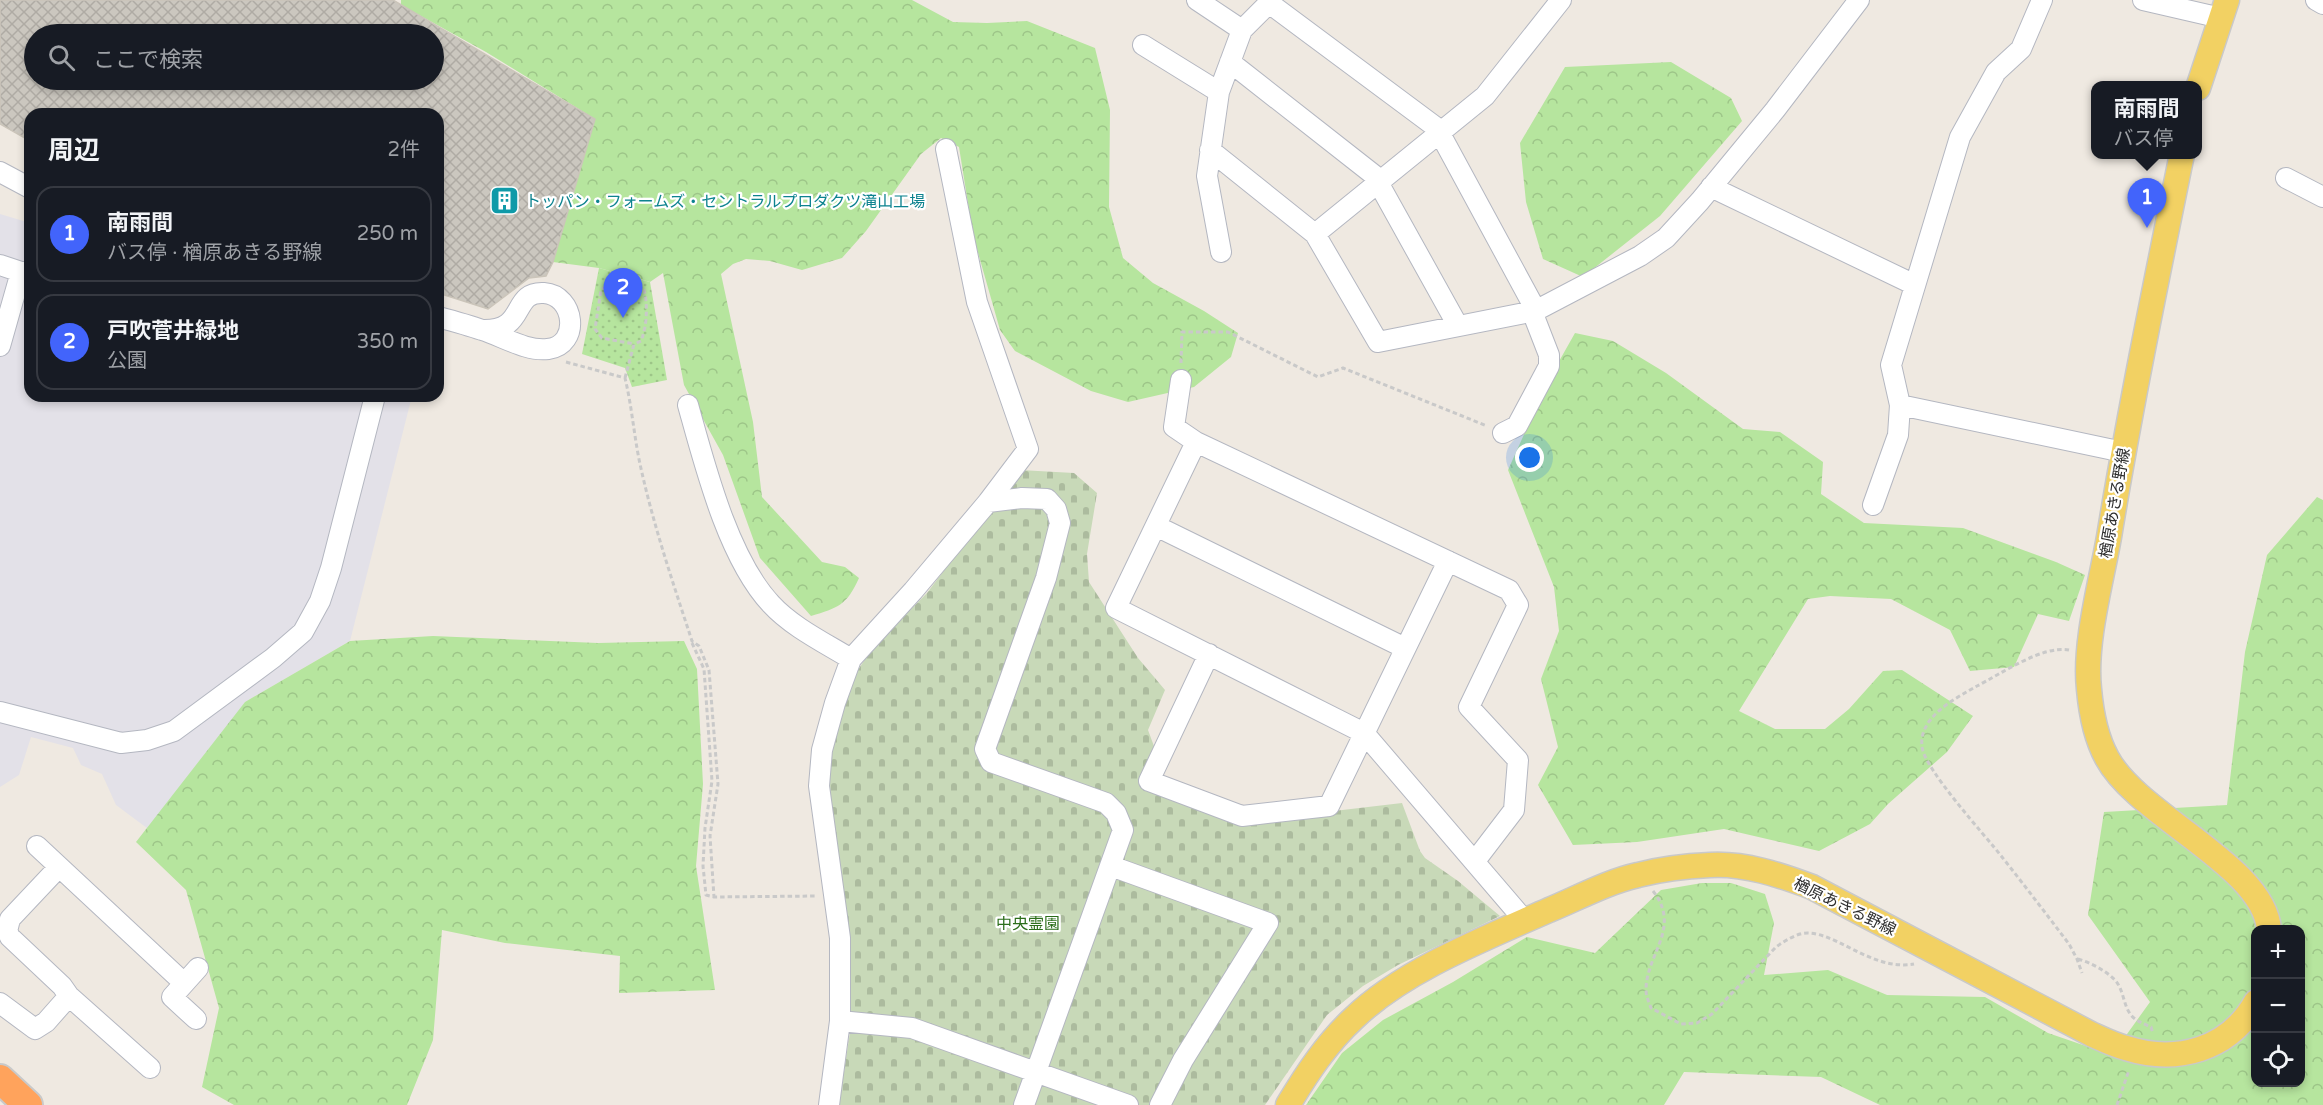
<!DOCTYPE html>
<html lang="ja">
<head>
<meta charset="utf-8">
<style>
  :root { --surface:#171b24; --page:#20242c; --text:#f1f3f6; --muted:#9ea1a6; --line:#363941; --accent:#4264fb }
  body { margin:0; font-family:"Varela Round","Noto Sans JP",sans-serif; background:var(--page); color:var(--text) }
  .controls { position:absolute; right:18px; bottom:18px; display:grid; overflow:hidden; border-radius:12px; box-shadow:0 3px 9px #0003 }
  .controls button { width:54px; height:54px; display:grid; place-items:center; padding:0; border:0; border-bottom:2px solid var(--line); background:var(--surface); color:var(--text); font:30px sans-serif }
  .you { position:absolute; left:1530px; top:458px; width:21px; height:21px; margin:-15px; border:4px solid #fff; border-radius:50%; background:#1a73e8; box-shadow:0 0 0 9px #1a73e833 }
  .badge { display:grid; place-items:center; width:39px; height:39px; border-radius:50%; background:var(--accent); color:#fff; font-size:20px; font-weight:700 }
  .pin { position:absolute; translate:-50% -50px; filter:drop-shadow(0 2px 3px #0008) }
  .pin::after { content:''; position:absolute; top:32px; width:21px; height:18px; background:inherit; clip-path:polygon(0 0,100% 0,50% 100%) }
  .popup { position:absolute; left:2091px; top:81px; width:111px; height:78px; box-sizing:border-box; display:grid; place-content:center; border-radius:12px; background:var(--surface); filter:drop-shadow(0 2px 4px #0005); font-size:20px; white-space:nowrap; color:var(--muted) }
  .popup b { font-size:22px; color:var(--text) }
  .popup::after { content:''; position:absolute; left:50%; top:100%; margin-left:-12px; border:12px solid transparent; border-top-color:var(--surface) }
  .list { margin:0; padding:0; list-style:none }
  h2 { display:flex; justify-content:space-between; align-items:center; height:78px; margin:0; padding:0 24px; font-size:26px }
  h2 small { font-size:20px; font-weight:400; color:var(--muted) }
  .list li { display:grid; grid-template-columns:39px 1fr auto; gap:18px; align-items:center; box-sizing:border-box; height:96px; margin:0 12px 12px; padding:0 12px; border:2px solid var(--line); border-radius:18px }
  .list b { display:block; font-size:22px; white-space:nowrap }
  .list p { margin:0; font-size:20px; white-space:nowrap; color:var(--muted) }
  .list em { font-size:20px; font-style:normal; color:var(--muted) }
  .icon { flex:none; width:33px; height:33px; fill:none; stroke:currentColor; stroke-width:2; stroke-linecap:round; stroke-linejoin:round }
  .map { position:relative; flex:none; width:2323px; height:1105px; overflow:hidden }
  .search { position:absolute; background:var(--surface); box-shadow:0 3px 9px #0003; left:24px; top:24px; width:420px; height:66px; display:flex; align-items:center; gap:15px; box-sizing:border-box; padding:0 21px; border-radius:33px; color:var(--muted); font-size:22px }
  .panel { position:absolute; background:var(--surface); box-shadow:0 3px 9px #0003; left:24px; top:108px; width:420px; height:294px; border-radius:18px }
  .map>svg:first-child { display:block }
</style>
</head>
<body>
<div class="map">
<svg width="2323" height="1105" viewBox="0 0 2323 1105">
  <defs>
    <pattern id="forest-crowns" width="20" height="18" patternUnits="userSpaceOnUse" patternTransform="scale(1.5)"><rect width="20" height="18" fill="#b6e59e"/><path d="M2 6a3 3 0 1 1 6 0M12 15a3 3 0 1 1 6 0" fill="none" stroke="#9dc588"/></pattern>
    <pattern id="cemetery-stones" width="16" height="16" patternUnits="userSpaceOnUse" patternTransform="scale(1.5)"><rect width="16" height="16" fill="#c8d9b8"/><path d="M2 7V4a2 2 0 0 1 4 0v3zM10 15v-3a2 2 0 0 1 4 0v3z" fill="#acbb9e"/></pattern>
    <pattern id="park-dots" width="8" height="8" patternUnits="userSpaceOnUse" patternTransform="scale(1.5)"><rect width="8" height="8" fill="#b6e59e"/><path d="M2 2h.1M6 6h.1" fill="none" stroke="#9dc588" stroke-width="1.8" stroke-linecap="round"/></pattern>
    <pattern id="building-cross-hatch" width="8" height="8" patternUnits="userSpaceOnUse" patternTransform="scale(1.5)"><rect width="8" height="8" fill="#cbc7bf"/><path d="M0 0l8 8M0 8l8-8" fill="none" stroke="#afaba4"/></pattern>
  </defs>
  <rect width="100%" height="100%" fill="#efe9e1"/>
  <!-- industrial -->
  <path fill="#e3e1e8" d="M0 214 30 223V396H412L350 641 245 702 155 834 116 805 102 774 81 765 73 748 31 737 19 775 0 787Z"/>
  <!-- forest -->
  <path fill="url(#forest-crowns)" fill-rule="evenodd" d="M401 0H912L953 22 987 23 1027 21 1095 48 1110 110 1109 207 1123 258 1153 283 1204 311 1238 333 1231 357 1194 387 1128 402 1091 391 1015 351 1000 330 973 235 959 147 941 138 921 154 866 231 842 258 802 270 770 261 746 259 733 264 721 274 753 422 762 497 822 562 845 567 859 578C847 605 838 608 811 616L760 558 723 455 684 385 663 273 650 282 599 268 553 262 595 119 486 52 401 5Z
    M1671 62 1731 98 1742 121 1660 216 1583 277 1543 259 1526 202 1520 143 1565 67Z
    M1575 333 1613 341 1666 373 1743 429 1780 432 1823 462 1821 494 1864 523 1963 528 2056 562 2085 575 2069 621 2038 614 2014 667 1970 671 1950 630 1891 599 1830 596 1808 599 1739 711 1775 729H1825L1849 709 1883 671 1902 670 1973 716 1947 752 1888 804 1870 824 1819 851 1724 829 1637 842 1573 845 1538 785 1558 747 1541 679 1559 631 1554 587 1508 470 1549 379Z
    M2317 497 2323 500V1105H1880L1821 1077 1684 1072 1664 1105H1306L1342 1053 1383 1020 1453 982 1527 937 1595 953 1661 890 1702 883H1731L1765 894 1774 923 1764 975 1828 970 1887 995 1985 997 2048 1033 2112 1055 2150 1002 2088 915 2104 812 2227 805 2245 652 2267 555ZM2256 930H2300V1082H2256Z
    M433 636 598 643 684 641 697 669 703 784 696 866 715 990 619 993 620 956 505 943 442 930 433 1040 407 1105H234L202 1087 219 1008 186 890 136 842 245 702 350 641Z"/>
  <!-- cemetery -->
  <path fill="url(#cemetery-stones)" d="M1020 470 1074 473 1097 493 1087 554 1089 582 1138 658 1165 690 1148 730 1158 757 1144 782 1241 822 1402 803 1420 851 1425 858 1458 881 1500 916 1398 965 1363 986 1327 1015 1265 1105H839L850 1032 851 976 838 857 827 788 831 748 840 712 858 670 871 650 927 593Z"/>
  <!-- park -->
  <path fill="url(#park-dots)" d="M599 268 650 282 667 380 632 387 625 368 582 354Z"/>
  <!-- building -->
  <path fill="url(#building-cross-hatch)" stroke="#cbc5ba" stroke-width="1.5" fill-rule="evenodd" d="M0 0H393L595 119 553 262 546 276 529 278 488 309 438 293V114H30V141L0 124ZM34 34H434V80H34Z"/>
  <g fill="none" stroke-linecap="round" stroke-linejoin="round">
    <defs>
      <path id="minor" d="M1197 0 1242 30 1269 3 1437 128 1533 305 1535 319 1549 355V366L1517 426 1503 433
        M1561 0 1485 96 1315 234 1378 342 1535 311 1640 256 1666 238 1700 201 1775 110 1859 0
        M2143 0 2221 18
        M2316 0 2323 4
        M1143 45 1219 92
        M1230 62 1374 175 1458 326
        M1210 150 1315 234
        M0 172 30 188
        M2286 178 2323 197
        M1711 187 1915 285
        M1221 252 1207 176 1219 92 1242 30
        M0 265 21 272
        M438 317C453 321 468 325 482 330 502 336 527 352 548 349 581 345 575 295 544 293 510 291 528 331 483 330
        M0 346 21 272H30
        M1181 380 1174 427 1196 442
        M688 405C705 466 728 558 771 604 792 627 825 643 851 659
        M1900 405 2123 452
        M988 502 1022 498 1047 499 1056 509 1060 523 1046 578 985 749 991 762 1106 803 1116 813 1123 830 1024 1105
        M1873 505 1898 435 1900 405 1891 365 1960 137 1996 72 2021 49 2042 0
        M1156 526 1405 648
        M1209 654 1149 781 1242 816 1329 806 1448 561
        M0 712 121 743 147 740 174 731 273 658 303 632 320 601 331 568 375 396
        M37 846 184 983
        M1475 861 1514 810 1518 760 1469 707 1518 605 1509 590 1196 442 1116 608 1364 733 1525 921
        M1111 866 1268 923 1183 1060 1160 1105
        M59 867 10 919 7 931 10 937 62 986 69 996 150 1068
        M0 1003 35 1029 46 1022 69 996
        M196 1019 172 997 198 968
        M840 1021 912 1028 1128 1105
        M829 1105 840 1021V938L819 786 822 750 835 703 851 659 913 591 988 502 1028 449 977 302 946 149"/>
      <path id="major" d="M2198 88 2227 0
        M2182 154C2156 282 2130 409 2109 537 2101 583 2084 643 2089 689 2091 712 2096 738 2107 758 2138 816 2265 866 2269 930
        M1288 1105C1307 1073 1327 1043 1354 1018 1404 970 1486 938 1549 910 1578 898 1607 882 1638 875 1661 869 1686 866 1710 865 1745 863 1780 875 1812 887L2091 1034C2102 1039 2114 1045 2126 1048 2177 1064 2229 1050 2256 1002"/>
      <path id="highway" d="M0 1079 28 1105"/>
    </defs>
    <!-- minor casing -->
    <use href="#minor" stroke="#b4b7c1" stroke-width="22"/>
    <!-- major casing -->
    <use href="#major" stroke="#c9c9c9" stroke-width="27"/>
    <!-- highway casing -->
    <use href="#highway" stroke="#c9c9c9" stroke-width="32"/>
    <!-- path -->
    <path stroke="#c9c9c9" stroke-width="3" stroke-dasharray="4.5 3" stroke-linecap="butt" d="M566 362 625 378C632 407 634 436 640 464 653 524 673 583 692 641L699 646 709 670 718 784 710 836 714 897
      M1181 363 1182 332H1228L1318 377 1343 368 1487 426
      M625 378 634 344 602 338 595 329 601 290C614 280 632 278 644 290 648 305 647 326 641 341L634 344
      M692 643 704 669 712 781 705 828 703 866 706 895 714 897 816 896
      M2069 650C2042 645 2001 674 1977 686 1956 698 1918 717 1922 747 1925 770 1985 835 2002 857 2025 886 2047 915 2069 944L2077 959 2082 973
      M1653 891C1682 928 1646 954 1646 990 1646 996 1649 1002 1651 1008L1681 1024 1697 1023 1712 1014 1776 947C1783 942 1791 937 1800 934 1831 926 1870 972 1914 964
      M2078 959C2091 963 2105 970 2115 980 2124 990 2123 1005 2131 1015 2136 1021 2144 1024 2151 1027L2153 1034
      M2117 1105 2129 1070"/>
    <!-- minor -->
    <use href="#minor" stroke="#fff" stroke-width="20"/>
    <!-- major -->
    <use href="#major" stroke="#f2d163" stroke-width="24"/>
    <!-- highway -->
    <use href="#highway" stroke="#ffa35c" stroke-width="28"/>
  </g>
  <!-- icons -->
  <defs>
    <symbol id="building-square" viewBox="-11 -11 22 22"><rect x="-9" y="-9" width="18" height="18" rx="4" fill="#0f9aa8" stroke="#fff"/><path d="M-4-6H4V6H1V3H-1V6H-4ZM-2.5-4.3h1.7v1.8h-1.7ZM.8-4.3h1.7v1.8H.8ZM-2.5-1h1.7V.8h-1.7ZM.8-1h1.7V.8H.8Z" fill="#fff"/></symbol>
  </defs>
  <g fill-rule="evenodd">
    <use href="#building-square" x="488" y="184" width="33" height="33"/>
  </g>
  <g text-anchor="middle" stroke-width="4.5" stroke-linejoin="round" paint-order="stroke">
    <!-- culture labels -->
    <g font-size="16" fill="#0d838f" stroke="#fff" text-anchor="start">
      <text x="525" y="207">トッパン・フォームズ・セントラルプロダクツ滝山工場</text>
    </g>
    <!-- street labels -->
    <g font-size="16" fill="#2e2e2e" stroke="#fff">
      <text transform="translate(2114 503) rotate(-80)" y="6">楢原あきる野線</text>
      <text transform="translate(1845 906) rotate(26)" y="6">楢原あきる野線</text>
    </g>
    <!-- park labels -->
    <g font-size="16" fill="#2c6e1b" stroke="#fff">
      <text x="1028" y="929">中央霊園</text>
    </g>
  </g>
</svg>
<div class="controls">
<button>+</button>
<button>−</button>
<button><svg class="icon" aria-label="locate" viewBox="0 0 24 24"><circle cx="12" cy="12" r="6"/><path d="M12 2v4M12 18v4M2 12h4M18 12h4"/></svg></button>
</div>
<div class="you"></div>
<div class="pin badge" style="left:2147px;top:228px">1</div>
<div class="popup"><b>南雨間</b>バス停</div>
<div class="pin badge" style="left:623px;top:318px">2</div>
<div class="search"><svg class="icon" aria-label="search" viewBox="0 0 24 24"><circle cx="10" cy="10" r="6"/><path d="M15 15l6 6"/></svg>ここで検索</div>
<section class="panel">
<h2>周辺<small>2件</small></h2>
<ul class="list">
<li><span class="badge">1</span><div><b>南雨間</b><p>バス停 · 楢原あきる野線</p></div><em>250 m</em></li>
<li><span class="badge">2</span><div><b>戸吹菅井緑地</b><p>公園</p></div><em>350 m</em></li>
</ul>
</section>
</div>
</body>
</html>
